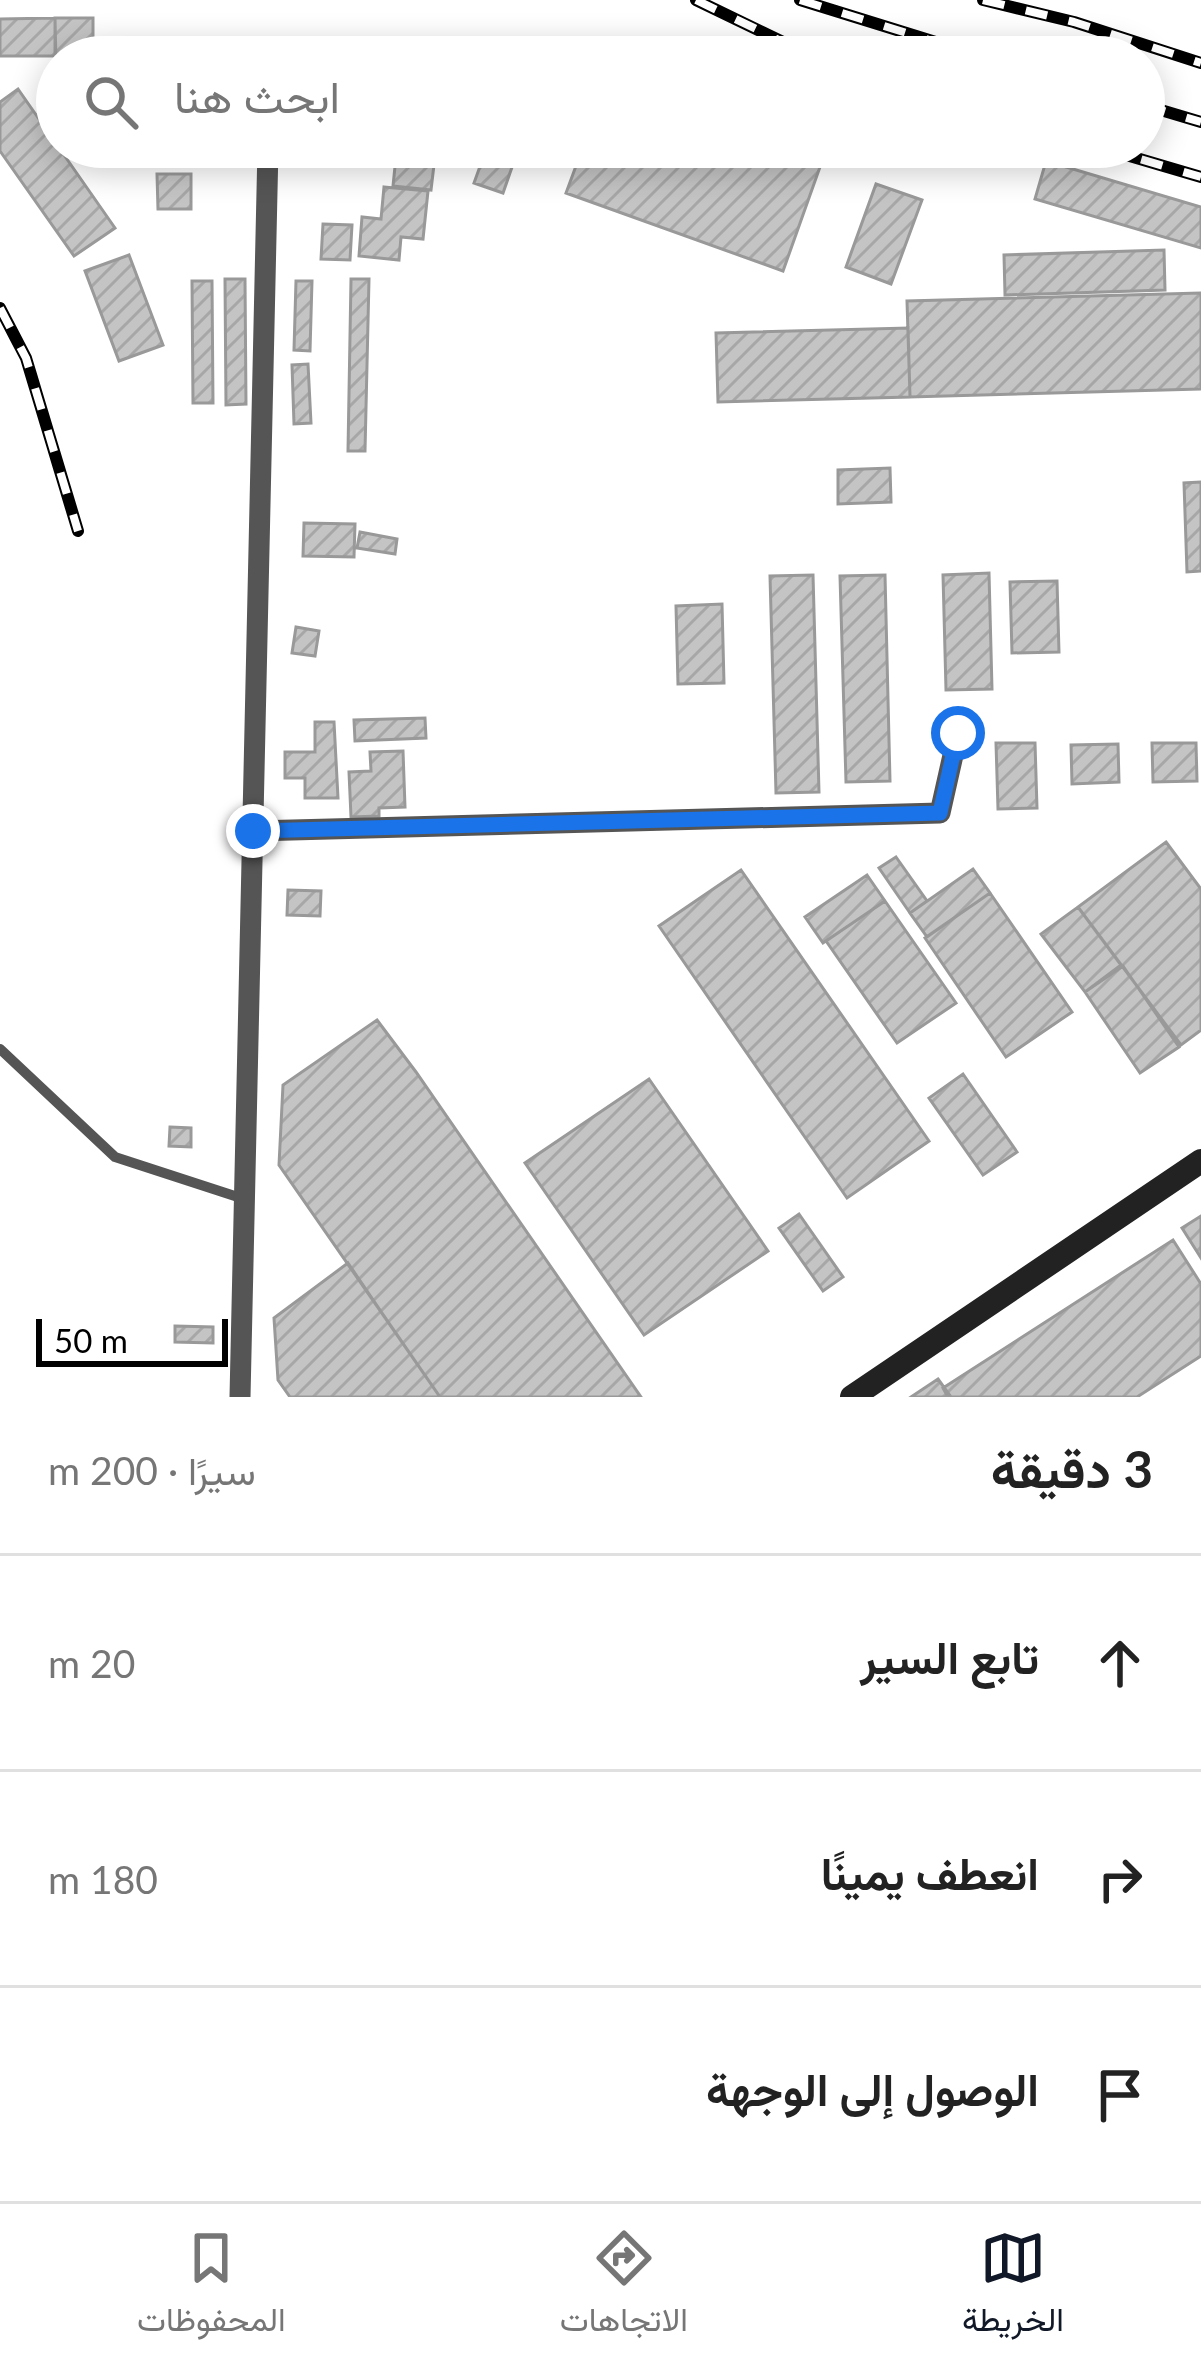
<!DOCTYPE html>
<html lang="ar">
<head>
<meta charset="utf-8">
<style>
  :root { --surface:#fff; --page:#f6f6f6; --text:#222; --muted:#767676; --line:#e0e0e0; --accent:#111827 }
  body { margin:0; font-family:Lato,Vazirmatn,sans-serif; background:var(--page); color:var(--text); direction:rtl }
  .scale { position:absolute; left:36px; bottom:30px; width:192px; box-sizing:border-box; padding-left:12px; border:6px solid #000; border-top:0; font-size:33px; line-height:42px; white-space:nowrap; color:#000; -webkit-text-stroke:9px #fff; paint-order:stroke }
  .stop { position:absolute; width:36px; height:36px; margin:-27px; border:9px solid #1a73e8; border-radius:50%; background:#fff }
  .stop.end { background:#1a73e8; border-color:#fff; box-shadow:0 3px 12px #0008 }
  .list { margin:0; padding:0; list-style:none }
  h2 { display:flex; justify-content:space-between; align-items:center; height:156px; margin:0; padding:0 48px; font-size:51px }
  h2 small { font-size:39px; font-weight:400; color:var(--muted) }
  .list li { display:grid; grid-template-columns:78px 1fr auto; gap:36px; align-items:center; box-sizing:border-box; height:216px; padding:0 48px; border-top:3px solid var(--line) }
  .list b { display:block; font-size:45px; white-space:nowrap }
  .list em { font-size:39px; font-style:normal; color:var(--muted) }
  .icon { flex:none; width:66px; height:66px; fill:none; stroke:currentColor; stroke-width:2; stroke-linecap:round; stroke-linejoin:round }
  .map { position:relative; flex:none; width:1201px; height:1397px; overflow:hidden; direction:ltr }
  .search { position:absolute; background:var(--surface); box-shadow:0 6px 30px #0003; left:36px; right:36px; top:36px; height:132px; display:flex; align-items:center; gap:30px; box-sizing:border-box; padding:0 42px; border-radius:66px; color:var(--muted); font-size:45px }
  .sheet { height:804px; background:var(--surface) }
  nav { display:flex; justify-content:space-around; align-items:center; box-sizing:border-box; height:168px; border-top:3px solid var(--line); background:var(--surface); font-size:33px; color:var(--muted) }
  nav a { display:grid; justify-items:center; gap:6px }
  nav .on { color:var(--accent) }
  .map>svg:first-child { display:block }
</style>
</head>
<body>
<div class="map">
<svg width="1201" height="1397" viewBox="0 0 1201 1397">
  <defs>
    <pattern id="building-hatch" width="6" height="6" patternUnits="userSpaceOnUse" patternTransform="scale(3)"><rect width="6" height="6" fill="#c4c4c4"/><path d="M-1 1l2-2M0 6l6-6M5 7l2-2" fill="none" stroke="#a7a7a7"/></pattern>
  </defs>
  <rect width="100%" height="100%" fill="#fff"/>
  <!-- building -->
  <path fill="url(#building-hatch)" stroke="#999" stroke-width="3" d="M55 18H93V57H57V112Z
    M55 18V56H0V19Z
    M18 89 115 228 74 256 0 151V102Z
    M95 147H123V154L95 155Z
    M136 147H167V161H136Z
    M167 147H194V160L167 161Z
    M383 147H398L395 164 381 163Z
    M397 147 436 148 431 190 393 186Z
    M487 147H519L503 193 474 183Z
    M583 147H765L820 167 783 271 566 193Z
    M1046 161 1201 207V248L1035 199Z
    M157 174H191V209H158Z
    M876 184 922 200 891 284 846 267Z
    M384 187 428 191 423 239 401 237 399 260 359 256 362 217 381 219Z
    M323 224 352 225 350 260 321 259Z
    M1164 250 1165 290 1005 295 1004 255Z
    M129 255 163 345 119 361 85 271Z
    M225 279H245L246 404 226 405Z
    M351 279H369L365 451H348Z
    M192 281H212L213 403H193Z
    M296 281H312L310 351 294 350Z
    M1201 293V389L910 397 907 301Z
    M908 328 910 397 718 402 716 333Z
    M308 364 311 423 294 424 292 365Z
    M890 468 891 502 838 504V470Z
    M1201 482V571L1187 572 1184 483Z
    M304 523 355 524 354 557 303 556Z
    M360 532 397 539 395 554 357 548Z
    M989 573 992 689 946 690 943 575Z
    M813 575 819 792 776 793 770 576Z
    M885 575 890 781 846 782 840 576Z
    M1057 581 1059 652 1012 653 1010 582Z
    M722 604 724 683 678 684 676 606Z
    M296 627 319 631 315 656 292 653Z
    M425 718 426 738 355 741 354 720Z
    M315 722H334L338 798H305V778H285V752H315Z
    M996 743H1035L1037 808 998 809Z
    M1152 743H1196L1197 781 1153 782Z
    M1118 744 1119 782 1072 784 1071 745Z
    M403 751 405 807 379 808V816L351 817 349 772 371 771 370 752Z
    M1166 842 1201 889V1030L1181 1045 1078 907Z
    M896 857 927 901 910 913 879 868Z
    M973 869 990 893 927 937 910 913Z
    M741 870 929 1141 847 1198 659 926Z
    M867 875 885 901 823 943 805 917Z
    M288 890 321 891 320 916 287 915Z
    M990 893 1072 1012 1006 1057 925 938Z
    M885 901 956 1003 897 1043 826 941Z
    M1078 907 1121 965 1085 992 1041 934Z
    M1123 966 1179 1047 1140 1073 1085 992Z
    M377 1020 416 1072 641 1397H440L279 1165 283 1085Z
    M963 1074 1017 1152 983 1175 929 1098Z
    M649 1079 768 1251 644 1335 525 1163Z
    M170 1127 191 1128V1147L169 1146Z
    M799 1214 843 1277 823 1291 779 1228Z
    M1201 1216V1258L1182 1228Z
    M1173 1240 1201 1284V1356L1137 1397H948L943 1388Z
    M348 1263 380 1310 440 1397H290L278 1380 274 1318Z
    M175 1326 213 1327V1343L175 1342Z
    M938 1379 951 1397H911Z"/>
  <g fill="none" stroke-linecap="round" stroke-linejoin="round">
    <!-- lane -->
    <path stroke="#555" stroke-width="10" d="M0 1049 115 1157 244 1199"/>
    <!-- street -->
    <path stroke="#555" stroke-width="21" d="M253 831 940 813 958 733
      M240 1397 268 147"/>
    <!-- secondary -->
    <path stroke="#222" stroke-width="24" d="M852 1397 1201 1161"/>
    <defs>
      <path id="rail" d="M696 0 814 57
        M800 0 984 57
        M983 0 1074 22 1201 63
        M1144 105 1201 122
        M1099 147 1201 177
        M0 308 26 358 78 531"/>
    </defs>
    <!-- rail casing -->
    <use href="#rail" stroke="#000" stroke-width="12"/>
    <!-- rail -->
    <use href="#rail" stroke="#fff" stroke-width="8" stroke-dasharray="22" stroke-linecap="butt"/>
  </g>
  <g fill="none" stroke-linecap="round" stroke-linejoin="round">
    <!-- route -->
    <path stroke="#1a73e8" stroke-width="15" d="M253 831 940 813 958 733"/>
  </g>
</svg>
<div class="scale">50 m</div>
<div class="stop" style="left:958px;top:733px"></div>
<div class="stop end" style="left:253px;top:831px"></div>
<div class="search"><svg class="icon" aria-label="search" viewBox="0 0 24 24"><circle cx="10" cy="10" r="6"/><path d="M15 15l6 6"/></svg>ابحث هنا</div>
</div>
<section class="sheet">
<h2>3 دقيقة<small>سيرًا · 200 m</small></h2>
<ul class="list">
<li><svg class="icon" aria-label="ahead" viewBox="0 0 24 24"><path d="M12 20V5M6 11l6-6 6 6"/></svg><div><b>تابع السير</b></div><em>20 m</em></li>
<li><svg class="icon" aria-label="right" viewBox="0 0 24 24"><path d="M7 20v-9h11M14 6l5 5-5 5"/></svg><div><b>انعطف يمينًا</b></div><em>180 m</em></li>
<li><svg class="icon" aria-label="arrive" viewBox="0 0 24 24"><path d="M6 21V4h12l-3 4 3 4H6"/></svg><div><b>الوصول إلى الوجهة</b></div></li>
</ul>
</section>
<nav>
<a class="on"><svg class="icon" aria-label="map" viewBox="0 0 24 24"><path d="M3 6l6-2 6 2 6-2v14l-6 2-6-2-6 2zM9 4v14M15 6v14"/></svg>الخريطة</a>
<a><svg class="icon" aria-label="directions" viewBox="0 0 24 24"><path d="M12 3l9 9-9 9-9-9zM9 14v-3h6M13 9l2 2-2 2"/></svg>الاتجاهات</a>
<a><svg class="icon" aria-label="saved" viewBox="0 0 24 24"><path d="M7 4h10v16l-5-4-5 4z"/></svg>المحفوظات</a>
</nav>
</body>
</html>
